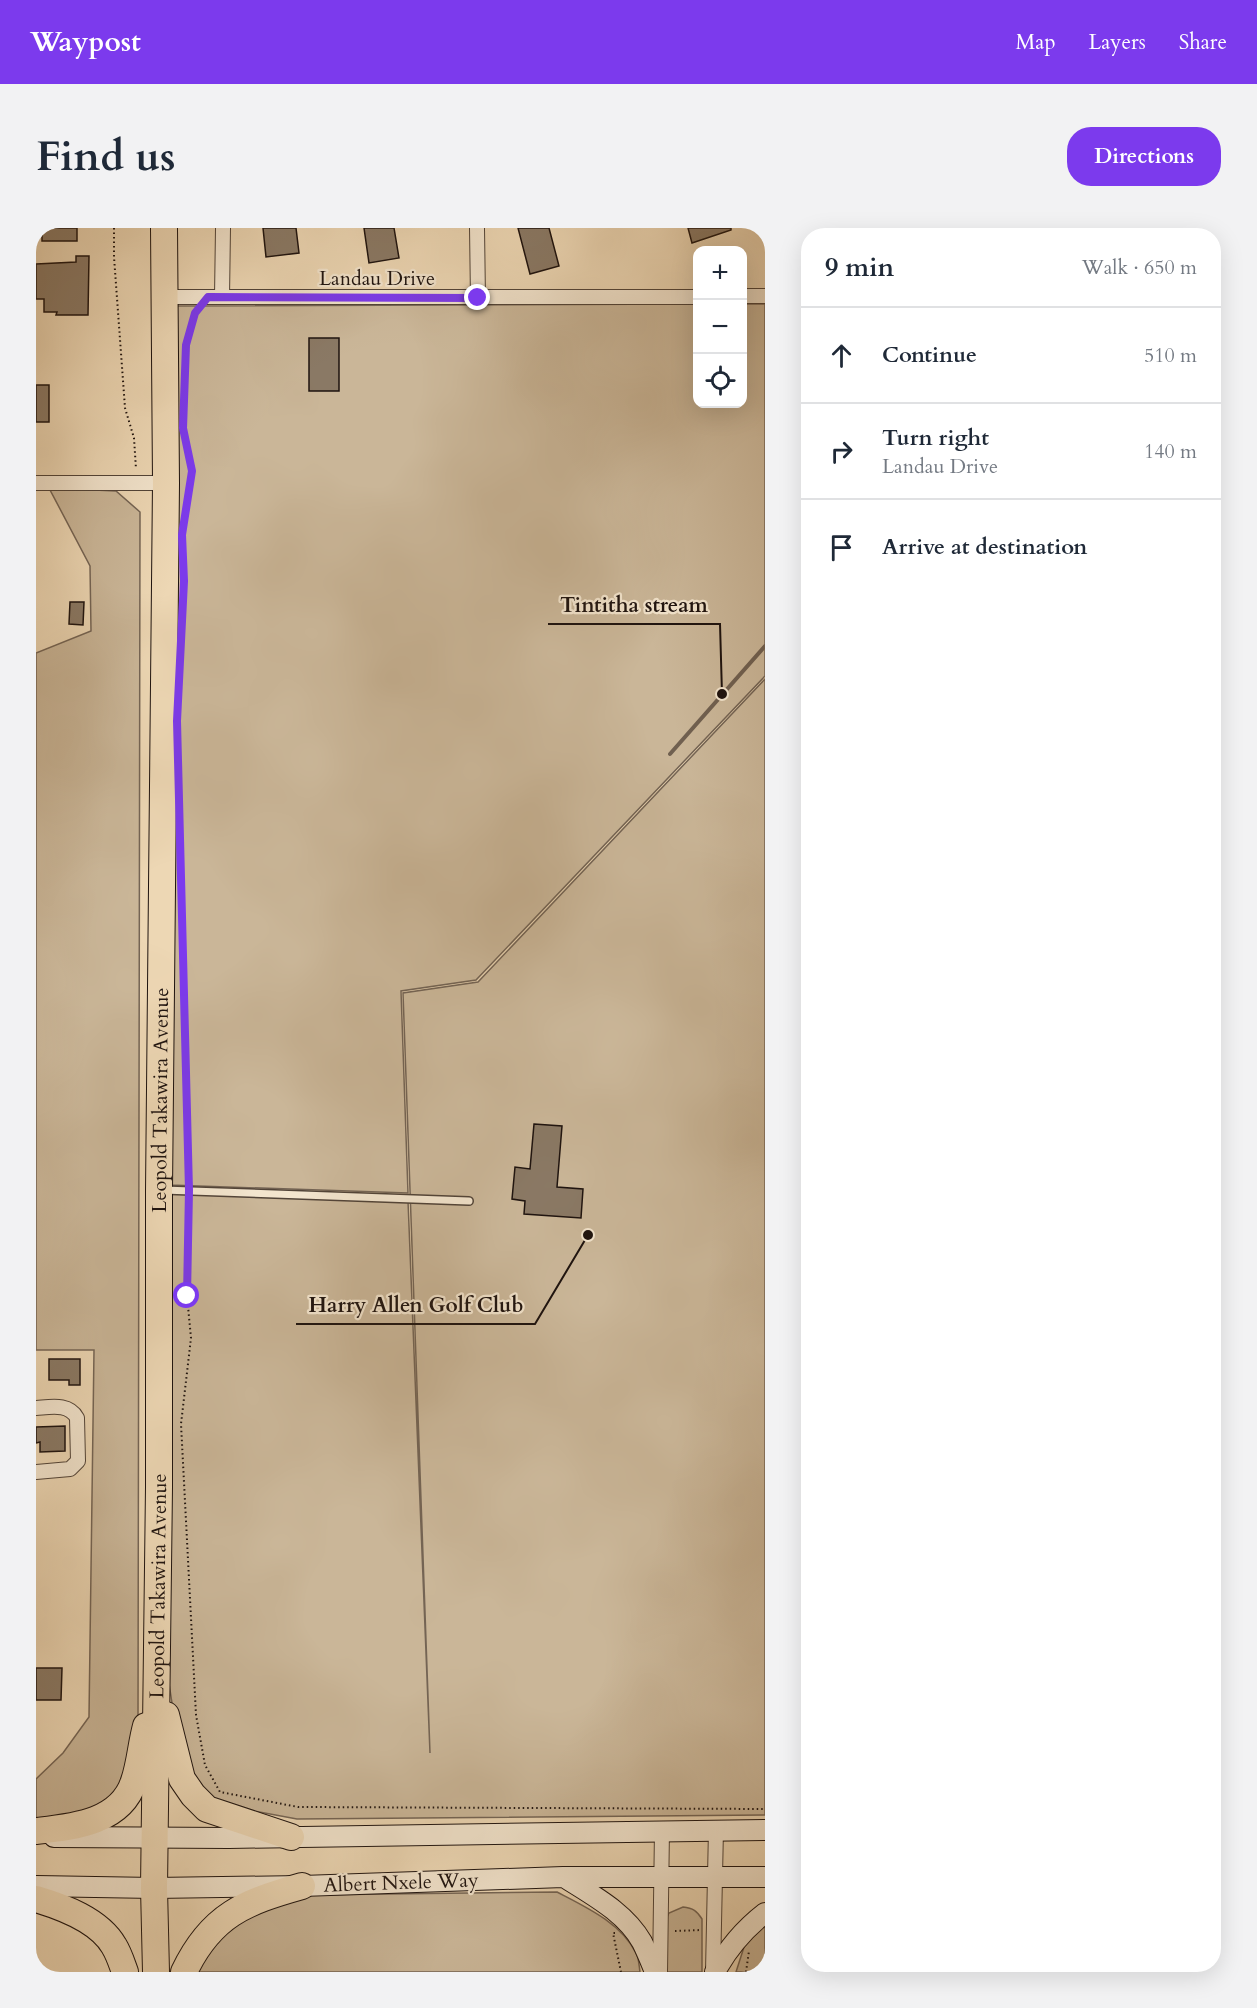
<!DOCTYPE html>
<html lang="en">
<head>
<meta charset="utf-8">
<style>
  :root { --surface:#fff; --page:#f2f2f3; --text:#1f2937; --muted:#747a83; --line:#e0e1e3; --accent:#7c3aed }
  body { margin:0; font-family:Cardo,serif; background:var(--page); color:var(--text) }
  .controls { position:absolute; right:18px; top:18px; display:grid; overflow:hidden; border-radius:12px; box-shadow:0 6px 24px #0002 }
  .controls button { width:54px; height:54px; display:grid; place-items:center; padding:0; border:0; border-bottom:2px solid var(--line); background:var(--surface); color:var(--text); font:30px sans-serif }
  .stop { position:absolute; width:18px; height:18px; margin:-14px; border:4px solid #7c3aed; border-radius:50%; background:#fff }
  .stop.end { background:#7c3aed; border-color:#fff; box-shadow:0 2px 6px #0008 }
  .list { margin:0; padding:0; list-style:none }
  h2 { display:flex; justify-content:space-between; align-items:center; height:78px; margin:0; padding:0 24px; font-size:26px }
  h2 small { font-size:20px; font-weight:400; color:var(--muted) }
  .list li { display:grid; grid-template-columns:39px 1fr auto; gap:18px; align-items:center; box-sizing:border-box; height:96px; padding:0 24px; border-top:2px solid var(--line) }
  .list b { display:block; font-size:22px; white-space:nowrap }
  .list p { margin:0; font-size:20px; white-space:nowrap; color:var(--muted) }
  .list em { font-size:20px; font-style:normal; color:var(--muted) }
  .icon { flex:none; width:33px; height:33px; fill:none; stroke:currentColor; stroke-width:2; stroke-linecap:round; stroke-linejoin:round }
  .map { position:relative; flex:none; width:729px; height:1744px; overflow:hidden; border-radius:24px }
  header { display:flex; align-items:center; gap:36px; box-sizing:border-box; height:84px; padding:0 30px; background:var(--accent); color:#fff }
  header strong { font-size:28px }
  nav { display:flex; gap:33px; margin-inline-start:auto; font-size:21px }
  .intro { display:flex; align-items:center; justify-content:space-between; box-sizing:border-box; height:144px; padding:0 36px }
  h1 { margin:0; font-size:42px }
  .button { padding:15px 27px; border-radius:24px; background:var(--accent); color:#fff; font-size:21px; font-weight:700 }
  main { display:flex; gap:36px; padding:0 36px }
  aside { flex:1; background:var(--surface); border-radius:24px; box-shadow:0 6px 24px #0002 }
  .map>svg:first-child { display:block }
</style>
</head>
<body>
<header>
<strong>Waypost</strong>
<nav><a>Map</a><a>Layers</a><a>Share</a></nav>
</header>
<div class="intro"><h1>Find us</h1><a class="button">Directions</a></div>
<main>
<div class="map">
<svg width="729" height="1744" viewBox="0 0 729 1744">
  <rect width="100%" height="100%" fill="#edd7b4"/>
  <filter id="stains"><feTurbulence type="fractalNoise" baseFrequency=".00333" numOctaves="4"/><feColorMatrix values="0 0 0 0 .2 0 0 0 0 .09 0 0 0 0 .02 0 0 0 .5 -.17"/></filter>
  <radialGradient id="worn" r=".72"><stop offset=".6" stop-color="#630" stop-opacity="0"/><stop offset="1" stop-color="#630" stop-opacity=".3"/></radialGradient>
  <!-- green -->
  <path fill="#cab698" stroke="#746454" stroke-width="1.5" d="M661 76 662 176H706L707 76H729V448L440 752 365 763 372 965 134 957 137 78Z
    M13 260 80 263 104 284 102 1496 90 1555 59 1586 0 1590V1551L27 1525 53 1489 58 1122H0V425L55 403 54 338Z
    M729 451V1587L261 1591 174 1575 154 1548 138 1488 132 1449 135 966 372 973 394 1525 367 765 442 754Z
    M521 1664C550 1679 585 1695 600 1725 603 1730 603 1738 604 1744H156L196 1695 270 1667Z
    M647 1679C657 1680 661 1683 666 1691V1744H630L629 1693 633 1685Z
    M729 1695V1744H700L709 1716Z"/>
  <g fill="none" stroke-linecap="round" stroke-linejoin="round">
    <!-- stream -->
    <path stroke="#706050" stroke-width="4" d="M634 526 729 418"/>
  </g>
  <!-- building -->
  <path fill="#8a7965" stroke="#1e130f" stroke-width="1.5" d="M6 0H41V13H6Z
    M227 0H260L263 25 230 29Z
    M328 0H358L363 30 333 35Z
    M482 0H513L523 38 494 46Z
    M652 0H695V2L656 15Z
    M40 28H53L52 87H20L21 84H8V71H0V36L40 34Z
    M273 110H303V163H273Z
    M0 157H13V194H0Z
    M34 374H48L47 397 33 396Z
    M498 896 526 898 521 959 547 961 545 990 488 986 489 973 476 971 479 939 494 941Z
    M13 1131H44V1157H33V1152H13Z
    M29 1198V1223L4 1224V1214L0 1215V1199Z
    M0 1440H26L25 1472H0Z"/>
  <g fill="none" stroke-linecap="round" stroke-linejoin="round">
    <defs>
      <path id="lane" d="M127 962 433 973"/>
      <path id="street" d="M441 0 442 71
        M706 68H729
        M128 69H662
        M186 69 187 0
        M0 255H130
        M0 1180C15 1179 33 1175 41 1190L42 1233 34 1241 0 1244
        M677 1743 680 1601
        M624 1744 626 1602"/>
      <path id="secondary" d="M18 1609 193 1610 729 1602
        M528 1649C556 1667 589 1684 606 1714 611 1724 615 1734 619 1744
        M0 1658 118 1660 266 1658 527 1649H729
        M679 1744C692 1720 707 1702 729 1685"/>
      <g id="highway">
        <path d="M130 1487 146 1551 157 1567 171 1581 255 1609"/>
        <path d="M0 1603C36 1599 85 1595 98 1553 104 1536 105 1516 110 1498"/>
        <path d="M0 1671C27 1679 63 1692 78 1718 83 1726 86 1736 89 1744"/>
        <path id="s1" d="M120 1744 118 1660 123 1259V962L130 255 128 0"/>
        <path d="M148 1744C175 1687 209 1674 266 1658"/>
      </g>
    </defs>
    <!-- lane casing -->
    <use href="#lane" stroke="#524438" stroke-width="10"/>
    <!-- street casing -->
    <use href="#street" stroke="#524438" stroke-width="16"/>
    <!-- secondary casing -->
    <use href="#secondary" stroke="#1e130f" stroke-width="22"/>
    <!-- highway casing -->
    <use href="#highway" stroke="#1e130f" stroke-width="28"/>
    <!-- path -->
    <path stroke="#1e130f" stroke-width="2" stroke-dasharray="1.5 3" stroke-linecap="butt" d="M78 0V29L89 180 98 210 100 241
      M150 130V117L159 85 162 81
      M150 282 156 243 150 217
      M146 701 153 953
      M153 974 151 1068 155 1110 145 1196 160 1487 169 1537 184 1564 262 1579 729 1581
      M639 1703 666 1702
      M579 1705H577L585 1744
      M710 1744 713 1723"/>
    <!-- lane -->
    <use href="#lane" stroke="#f3e5ce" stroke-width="7"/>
    <!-- street -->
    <use href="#street" stroke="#f3e5ce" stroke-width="14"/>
    <!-- secondary -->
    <use href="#secondary" stroke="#f3e5ce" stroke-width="20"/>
    <!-- highway -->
    <use href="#highway" stroke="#edd7b4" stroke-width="26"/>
  </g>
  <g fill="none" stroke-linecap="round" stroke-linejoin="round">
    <!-- route -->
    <path stroke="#7c3aed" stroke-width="8" d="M151 1068 153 962 141 493 148 353 146 307 156 243 147 200 150 117 159 85 172 69 442 70"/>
  </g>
  <g text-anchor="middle" stroke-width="4.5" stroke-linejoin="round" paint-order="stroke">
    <!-- street labels -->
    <g font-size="20" fill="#1e130f" stroke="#f3e5ce">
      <text x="341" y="57">Landau Drive</text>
      <text dy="7" stroke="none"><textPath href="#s1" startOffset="872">Leopold Takawira Avenue</textPath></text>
      <text dy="7" stroke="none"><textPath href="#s1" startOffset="386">Leopold Takawira Avenue</textPath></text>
      <text transform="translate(365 1654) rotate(-2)" y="7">Albert Nxele Way</text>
    </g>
  </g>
  <!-- callouts -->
  <path fill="none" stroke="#1e130f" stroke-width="2" d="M686 466L684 396H512M552 1007L499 1096H260"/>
  <g fill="#1e130f" stroke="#f3e5ce" stroke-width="2">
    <circle cx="686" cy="466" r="6"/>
    <circle cx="552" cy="1007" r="6"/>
  </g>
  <g font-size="21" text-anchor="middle" font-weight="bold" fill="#1e130f" stroke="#f3e5ce" stroke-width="4.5" stroke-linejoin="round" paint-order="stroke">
    <text x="598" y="384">Tintitha stream</text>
    <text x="380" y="1084">Harry Allen Golf Club</text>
  </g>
  <rect width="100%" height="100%" filter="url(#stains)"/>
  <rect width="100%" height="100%" fill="url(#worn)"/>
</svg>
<div class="controls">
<button>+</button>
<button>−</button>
<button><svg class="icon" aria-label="locate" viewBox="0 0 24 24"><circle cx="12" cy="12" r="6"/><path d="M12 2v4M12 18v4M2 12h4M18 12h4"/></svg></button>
</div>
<div class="stop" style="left:151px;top:1068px"></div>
<div class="stop end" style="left:442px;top:70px"></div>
</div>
<aside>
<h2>9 min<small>Walk · 650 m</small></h2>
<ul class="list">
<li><svg class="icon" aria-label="ahead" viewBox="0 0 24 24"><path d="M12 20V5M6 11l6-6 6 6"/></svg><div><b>Continue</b></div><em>510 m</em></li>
<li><svg class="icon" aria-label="right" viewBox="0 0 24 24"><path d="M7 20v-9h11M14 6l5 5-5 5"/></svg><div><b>Turn right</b><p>Landau Drive</p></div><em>140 m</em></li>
<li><svg class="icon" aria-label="arrive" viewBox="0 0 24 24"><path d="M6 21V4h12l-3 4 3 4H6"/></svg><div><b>Arrive at destination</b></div></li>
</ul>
</aside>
</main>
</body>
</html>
